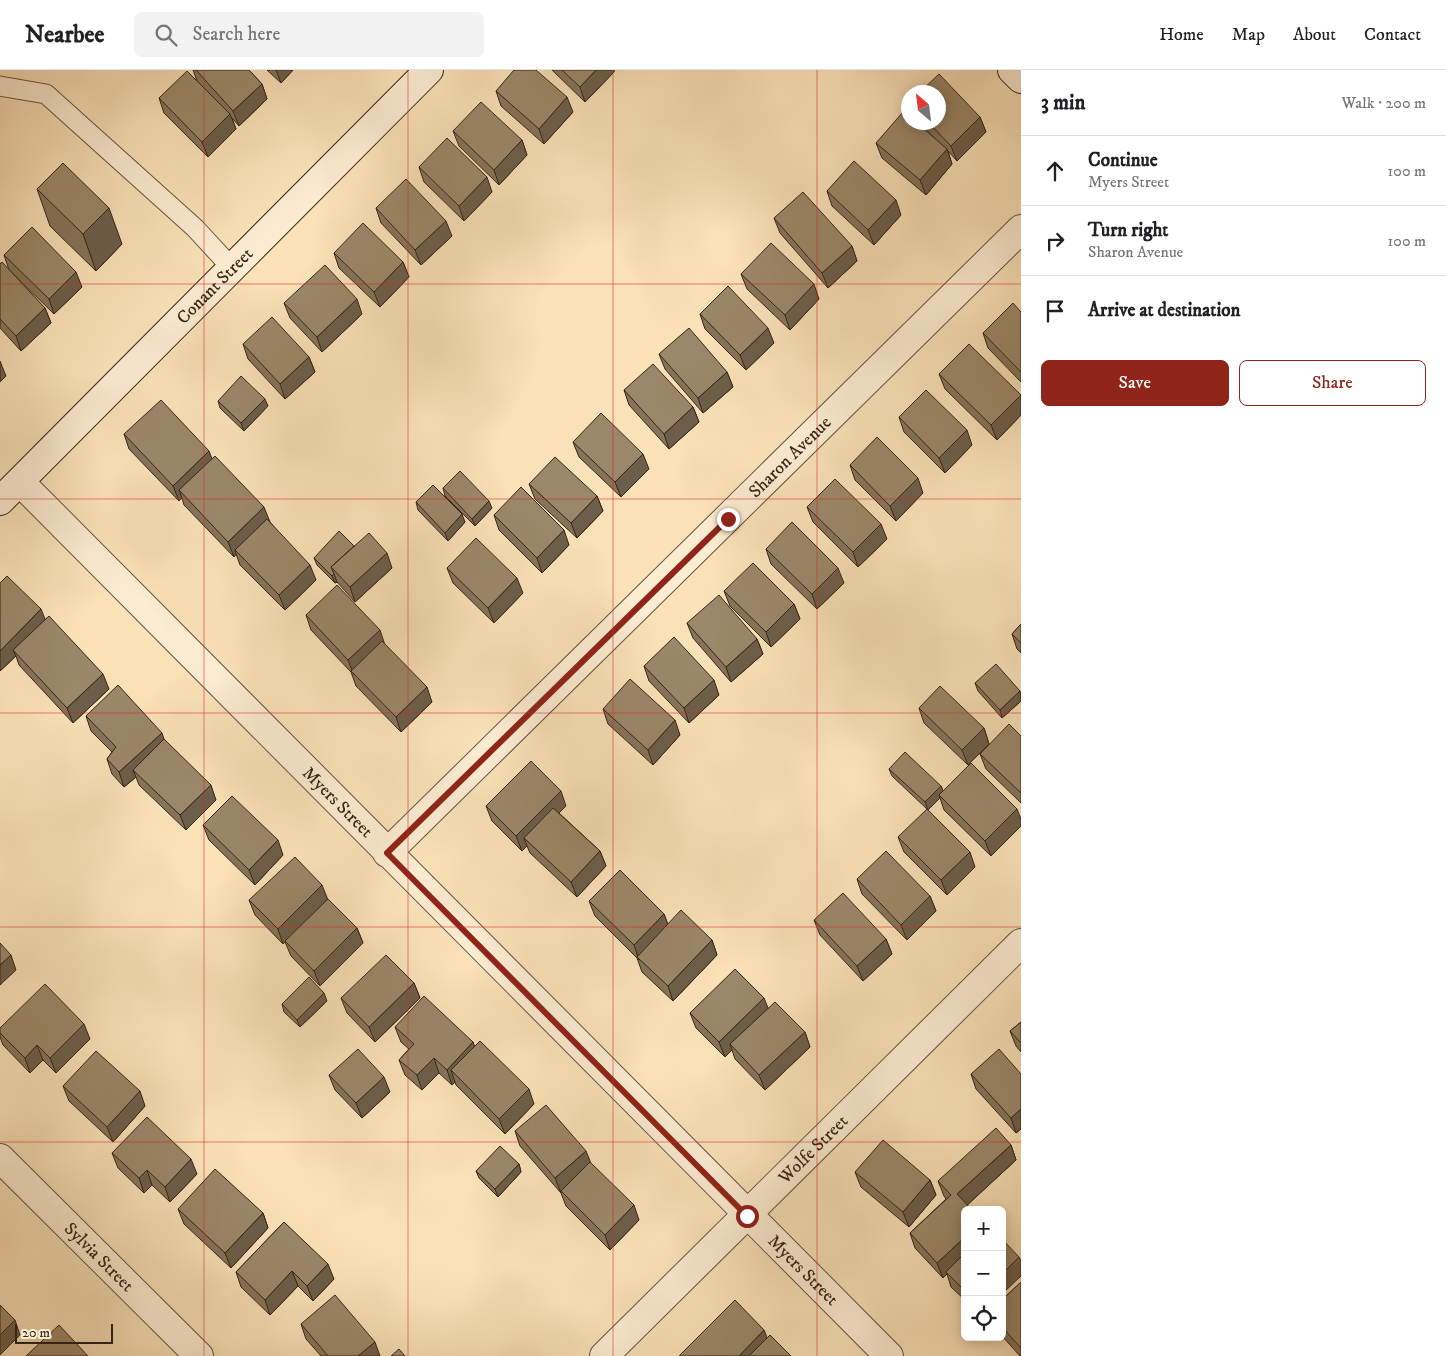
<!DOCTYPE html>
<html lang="en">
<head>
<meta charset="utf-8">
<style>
  :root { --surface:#fff; --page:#f2f2f2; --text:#202124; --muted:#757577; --line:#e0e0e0; --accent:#8f2418 }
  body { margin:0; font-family:"IM FELL DW Pica",serif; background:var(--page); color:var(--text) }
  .controls { position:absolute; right:15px; bottom:15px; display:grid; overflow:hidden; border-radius:8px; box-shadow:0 2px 12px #0003 }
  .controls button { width:45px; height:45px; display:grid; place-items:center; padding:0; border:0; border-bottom:1px solid var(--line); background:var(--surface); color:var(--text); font:25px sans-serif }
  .compass { position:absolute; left:901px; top:15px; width:45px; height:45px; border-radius:50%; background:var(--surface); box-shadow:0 2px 12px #0003; rotate:332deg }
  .scale { position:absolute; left:15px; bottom:12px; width:98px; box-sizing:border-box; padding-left:5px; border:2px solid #352514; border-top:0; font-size:14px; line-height:18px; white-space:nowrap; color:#352514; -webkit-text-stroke:4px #fcecd1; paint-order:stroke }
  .stop { position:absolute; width:15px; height:15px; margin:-11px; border:4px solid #8f2418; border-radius:50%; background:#fff }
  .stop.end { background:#8f2418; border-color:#fff; box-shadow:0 1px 5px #0008 }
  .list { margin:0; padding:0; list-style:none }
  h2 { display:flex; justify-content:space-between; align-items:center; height:65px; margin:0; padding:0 20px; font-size:21px }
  h2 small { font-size:16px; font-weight:400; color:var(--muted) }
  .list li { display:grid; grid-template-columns:32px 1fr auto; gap:15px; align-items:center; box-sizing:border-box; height:70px; padding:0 20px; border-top:1px solid var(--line) }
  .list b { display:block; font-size:19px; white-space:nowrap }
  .list p { margin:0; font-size:16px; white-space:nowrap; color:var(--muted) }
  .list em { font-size:16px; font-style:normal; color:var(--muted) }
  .actions { display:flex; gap:10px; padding:15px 20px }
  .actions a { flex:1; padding:11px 0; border:1px solid var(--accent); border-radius:8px; text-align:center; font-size:18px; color:var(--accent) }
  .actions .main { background:var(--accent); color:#fff }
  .icon { flex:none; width:28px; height:28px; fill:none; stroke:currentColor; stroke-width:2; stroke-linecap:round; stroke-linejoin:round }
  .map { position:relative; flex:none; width:1021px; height:1286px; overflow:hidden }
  header { display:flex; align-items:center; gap:30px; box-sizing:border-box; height:70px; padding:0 25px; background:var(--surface); border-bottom:1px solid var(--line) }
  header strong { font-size:24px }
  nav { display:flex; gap:28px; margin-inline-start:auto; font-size:18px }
  .search { width:350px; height:45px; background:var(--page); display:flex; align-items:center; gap:12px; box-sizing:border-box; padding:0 18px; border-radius:8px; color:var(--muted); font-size:19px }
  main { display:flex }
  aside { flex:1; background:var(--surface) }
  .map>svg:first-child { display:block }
</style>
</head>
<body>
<header>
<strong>Nearbee</strong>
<div class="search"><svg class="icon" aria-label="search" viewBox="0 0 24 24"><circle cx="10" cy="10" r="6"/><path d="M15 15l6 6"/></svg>Search here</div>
<nav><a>Home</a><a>Map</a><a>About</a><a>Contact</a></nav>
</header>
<main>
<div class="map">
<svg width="1021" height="1286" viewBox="0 0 1021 1286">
  <rect width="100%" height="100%" fill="#fae1b8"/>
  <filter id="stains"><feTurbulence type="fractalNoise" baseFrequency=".004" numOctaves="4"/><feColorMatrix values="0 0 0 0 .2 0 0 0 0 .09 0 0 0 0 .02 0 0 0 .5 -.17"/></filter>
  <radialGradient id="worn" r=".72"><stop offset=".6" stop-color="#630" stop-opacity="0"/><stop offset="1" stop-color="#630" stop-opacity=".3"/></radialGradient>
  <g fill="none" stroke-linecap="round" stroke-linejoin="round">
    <defs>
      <path id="lane" d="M0 16 46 24 195 158 231 197"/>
      <g id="street">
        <path id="s1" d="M20 412 889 1286"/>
        <path id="s2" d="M387 783 1021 159"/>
        <path id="s3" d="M0 1088 199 1286"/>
        <path id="s4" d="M604 1286 1021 873"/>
      </g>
      <g id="secondary">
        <path d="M1012 0 1021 9"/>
        <path id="s5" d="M0 431 429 0"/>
      </g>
    </defs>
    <!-- lane casing -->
    <use href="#lane" stroke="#66543d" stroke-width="21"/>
    <!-- street casing -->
    <use href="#street" stroke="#66543d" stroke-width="30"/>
    <!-- secondary casing -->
    <use href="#secondary" stroke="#352514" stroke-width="30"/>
    <!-- lane -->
    <use href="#lane" stroke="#fcecd1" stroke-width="19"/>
    <!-- street -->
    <use href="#street" stroke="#fcecd1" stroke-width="28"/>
    <!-- secondary -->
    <use href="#secondary" stroke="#fcecd1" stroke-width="28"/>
  </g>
  <!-- wall -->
  <path fill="#85745a" stroke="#352514" d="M193 0H249L262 14 267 29 239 56 232 48 236 59 208 87 164 43 159 28 197 11Z
    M267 0H293L281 13Z
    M552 0H614V2L585 32Z
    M496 21 573 42 544 74 501 36Z
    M980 47 986 62 957 91 948 81 952 94 926 125 882 88 876 73 936 70 919 52H938Z
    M453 61 522 70 527 85 499 115 459 76Z
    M419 97 492 122 464 151 424 112Z
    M37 119 122 174 96 201 50 156Z
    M827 121 901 145 874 175 832 136Z
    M376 138 452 166 421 195 381 153Z
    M774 148 852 176 857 191 828 218 780 163Z
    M334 183 403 192 409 207 380 237 339 198Z
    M4 185 82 217 54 244 9 200Z
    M0 194 45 238 51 253 21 281 0 258Z
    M741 204 819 229 790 260 747 219Z
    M284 233 362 244 322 282 290 248Z
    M1021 242V312L988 278 983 263Z
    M700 244 774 273 746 300 705 259Z
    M243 274 309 287 315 302 285 329 248 289Z
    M659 284 727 302 733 317 703 343 665 299Z
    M939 304 1021 326V345L997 370 945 319Z
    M624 320 693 337 699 352 669 379 629 335Z
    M218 331 268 336 244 361 220 338Z
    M899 347 972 375 945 403 904 362Z
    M124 364 212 389 270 452 316 510 285 540 240 495 236 484 234 487 184 435 182 428 179 431 129 379Z
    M573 372 649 399 621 427 579 387Z
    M850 395 923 423 896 451 855 410Z
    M529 414 597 426 603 441 577 468 535 429Z
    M443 418 492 438 475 456 445 426Z
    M416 432 465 452 448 471 418 440Z
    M807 437 887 469 858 497 813 452Z
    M494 445 569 475 542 503 499 460Z
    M354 476 392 498 355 532 337 512 335 513 317 495 314 488Z
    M766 479 844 513 817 539 771 494Z
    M447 498 523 523 494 553 453 513Z
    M0 513 45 550 109 619 73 653 19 595 16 586 0 601Z
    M724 521 794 534 800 549 771 577 730 536Z
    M306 545 385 575 432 632 401 662 356 616 351 602 311 560Z
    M687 553 757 569 763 584 731 612 693 568Z
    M1021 554V583L1017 579 1012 564Z
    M644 596 719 625 689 653 649 611Z
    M975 613 1020 621 1021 631 1002 648 978 621Z
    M919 638 984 658 989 674 968 695 924 653Z
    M603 639 680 665 653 695 608 654Z
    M86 646 164 669 216 730 186 760 139 715 136 707 124 717 112 704 107 689 112 682 91 661Z
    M1021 666V733L986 699 980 684Z
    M971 693 991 786 944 740 940 728 928 740 892 706 889 699 941 716 943 721Z
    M486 736H566L559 743 600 781 606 796 577 827 530 783 527 776 522 781 492 751Z
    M203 755 283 785 255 815 209 770Z
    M898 767 975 797 947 825 904 782Z
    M857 809 930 826 936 841 907 870 862 824Z
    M249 830H328L357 858 363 873 320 916 291 886 285 872 283 874 255 845Z
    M589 831 664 844 668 855 712 870 717 885 673 931 642 902 637 888 595 846Z
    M814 850 886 869 892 884 863 911 820 865Z
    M414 913 420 928 375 972 347 943 341 928Z
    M327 931 300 957 284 942 282 934Z
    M768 938 805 962 810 977 765 1020 735 989 732 980 725 987 696 958 690 943Z
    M1021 952V982L1016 976 1010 961Z
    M395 957 473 972 474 976 534 1034 505 1064 456 1015 455 1012 452 1015 439 1003 422 1020 405 1005 399 990 409 979 401 972Z
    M0 958 90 969 56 1003 43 990 30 1003 3 975 0 967Z
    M971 1004H1021V1059L1016 1063 976 1019Z
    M329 1005 390 1022 362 1048 335 1020Z
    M63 1016 145 1036 113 1072 69 1031Z
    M515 1061 590 1092 639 1150 610 1180 566 1136 561 1123 520 1076Z
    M1011 1075 1016 1090 967 1135 965 1140V1230L951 1217 947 1204 943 1208 915 1178 910 1163 946 1129 944 1126 938 1111Z
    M112 1083 197 1104 170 1132 152 1115 144 1123 118 1098Z
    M519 1094 521 1102 498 1127 479 1108 476 1101Z
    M855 1102 930 1110 936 1125 909 1157 861 1117Z
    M178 1139 263 1143 268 1158 231 1198 184 1154Z
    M284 1152 334 1209 313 1231 298 1216 270 1245 241 1217 236 1202Z
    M1021 1212V1286H1020L1002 1266V1230Z
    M301 1254 380 1286H321L306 1269Z"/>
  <!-- shaded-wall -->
  <path fill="#6c5e4a" stroke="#352514" d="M276 0H293L281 13Z
    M596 0H614V2L585 32 580 17Z
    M262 14 267 29 239 56 233 41Z
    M567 27 573 42 544 74 539 59Z
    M230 44 236 59 208 87 202 72Z
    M980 47 986 62 957 91 951 76Z
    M522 70 527 85 499 115 494 100Z
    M947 79 952 94 926 125 920 110Z
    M487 107 492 122 464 151 459 136Z
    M896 130 901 145 874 175 868 160Z
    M109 138 122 174 96 201 83 164Z
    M446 151 452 166 421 195 415 180Z
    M852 176 857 191 828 218 822 203Z
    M403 192 409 207 380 237 374 222Z
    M76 202 82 217 54 244 49 229Z
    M814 214 819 229 790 260 785 245Z
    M357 229 362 244 322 282 317 267Z
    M45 238 51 253 21 281 16 266Z
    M768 258 774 273 746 300 740 285Z
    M309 287 315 302 285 329 280 314Z
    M0 291 6 306 0 312Z
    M727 302 733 317 703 343 698 328Z
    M1021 325V345L997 370 991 355Z
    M265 329 268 336 244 361 241 353Z
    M693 337 699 352 669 379 664 364Z
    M967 360 972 375 945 403 939 388Z
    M209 381 215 396 179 420 182 428 179 431 173 416Z
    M643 384 649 399 621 427 615 412Z
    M918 408 923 423 896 451 890 436Z
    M597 426 603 441 577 468 571 453Z
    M489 431 492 438 475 456 472 449Z
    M264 437 270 452 235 480 236 484 234 487 228 472Z
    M462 444 465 452 448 471 445 463Z
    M881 454 887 469 858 497 853 482Z
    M564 460 569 475 542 503 537 488Z
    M387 483 392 498 355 532 350 517Z
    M310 495 316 510 285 540 279 525Z
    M838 498 844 513 817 539 812 524Z
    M334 504 337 512 335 513 332 506Z
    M517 508 523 523 494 553 488 538Z
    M794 534 800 549 771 577 766 562Z
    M41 539 47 554 13 580 16 586 0 601V581Z
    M380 560 385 575 354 605 348 590Z
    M757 569 763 584 731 612 726 597Z
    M103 604 109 619 73 653 67 638Z
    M714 610 719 625 689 653 684 638Z
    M427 617 432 632 401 662 396 647Z
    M1020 621 1021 631 1002 648 1000 640Z
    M675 650 680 665 653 695 648 680Z
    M984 658 989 674 968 695 962 680Z
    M162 663 167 678 133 700 136 707 124 717 119 702Z
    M211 715 216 730 186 760 180 745Z
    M941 716 944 723 939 725 940 728 928 740 925 732Z
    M561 721 566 736 529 773 524 768 527 776 522 781 516 766Z
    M1017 739 1021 749V756L991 786 985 771Z
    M278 770 283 785 255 815 249 800Z
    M600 781 606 796 577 827 571 812Z
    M970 782 975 797 947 825 941 810Z
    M322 815 328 830 283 874 278 859Z
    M930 826 936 841 907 870 901 855Z
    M664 844 670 860 639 890 634 875Z
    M357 858 363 873 320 916 314 901Z
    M886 869 892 884 863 911 857 896Z
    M712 870 717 885 673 931 668 916Z
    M11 885 16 900 0 915V895Z
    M414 913 420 928 375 972 369 957Z
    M324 923 327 931 300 957 297 950Z
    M764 928 770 943 730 974 732 980 725 987 719 972Z
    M84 954 90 969 56 1003 50 988Z
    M805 962 810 977 765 1020 759 1005Z
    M473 972 478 987 451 1000 455 1012 452 1015 447 1000Z
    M37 975 43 990 30 1003 25 988Z
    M434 988 439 1003 422 1020 417 1005Z
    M384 1007 390 1022 362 1048 356 1033Z
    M529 1019 534 1034 505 1064 499 1049Z
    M140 1021 145 1036 113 1072 107 1057Z
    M1021 1039V1059L1016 1063 1011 1048Z
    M1011 1075 1016 1090 963 1139 957 1124Z
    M586 1081 592 1096 561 1121V1123L555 1108Z
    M191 1089 197 1104 170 1132 165 1117Z
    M519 1094 521 1102 498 1127 495 1119Z
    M147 1100 152 1115 144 1123 139 1108Z
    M930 1110 936 1125 909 1157 903 1142Z
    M634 1135 639 1150 610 1180 605 1165Z
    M263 1143 268 1158 231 1198 225 1183Z
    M965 1167V1187L946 1202 947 1204 943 1208 937 1193Z
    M1019 1187 1021 1191V1206L1002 1224V1204Z
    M328 1194 334 1209 313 1231 307 1216Z
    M292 1201 298 1216 270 1245 265 1230Z
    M15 1250 20 1265 0 1285V1265Z
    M764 1260 770 1275 759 1286H739Z
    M375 1272 380 1286H358Z"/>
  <!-- building -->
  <path fill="#9b8769" stroke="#352514" d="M196 0H249L262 14 233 41Z
    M514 0H536L567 27 539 59 496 21Z
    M562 0H596L580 17Z
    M187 1 230 44 202 72 159 28Z
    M939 4 980 47 951 76 928 52H938V22H920Z
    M481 32 522 70 494 100 453 61Z
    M903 42 908 46V52H916L947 79 920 110 876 73Z
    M447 68 487 107 459 136 419 97Z
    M854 91 896 130 868 160 827 121Z
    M63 93 109 138 83 164 37 119Z
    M406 109 446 151 415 180 376 138Z
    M803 122 852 176 822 203 774 148Z
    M363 153 403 192 374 222 334 183Z
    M32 157 76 202 49 229 4 185Z
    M771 173 814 214 785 245 741 204Z
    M2 192 45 238 16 266 0 249V194Z
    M325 195 357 229 317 267 284 233Z
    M728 216 768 258 740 285 700 244Z
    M1013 233 1021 242V302L983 263Z
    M272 247 309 287 280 314 243 274Z
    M689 258 727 302 698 328 659 284Z
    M969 274 1021 325 991 355 939 304Z
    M653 294 693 337 664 364 624 320Z
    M241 306 265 329 241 353 218 331Z
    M926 320 967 360 939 388 899 347Z
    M161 330 209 381 173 416 124 364Z
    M601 343 643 384 615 412 573 372Z
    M877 367 918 408 890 436 850 395Z
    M215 386 264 437 228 472 179 420Z
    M555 387 597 426 571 453 529 414Z
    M460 401 489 431 472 449 443 418Z
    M835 409 881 454 853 482 807 437Z
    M433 415 462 444 445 463 416 432Z
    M521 417 564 460 537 488 494 445Z
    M267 449 310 495 279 525 235 480Z
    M792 452 838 498 812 524 766 479Z
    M339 461 354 476 331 497 334 504 332 506 314 488Z
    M369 463 387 483 350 517 331 497Z
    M476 468 517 508 488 538 447 498Z
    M753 493 794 534 766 562 724 521Z
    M7 506 41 539 0 581V513Z
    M337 515 380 560 348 590 306 545Z
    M719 525 757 569 726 597 687 553Z
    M49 546 103 604 67 638 13 580Z
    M1021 554V573L1012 564Z
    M674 567 714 610 684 638 644 596Z
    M382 571 427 617 396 647 351 601Z
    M996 594 1020 621 1000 640 975 613Z
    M630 609 675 650 648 680 603 639Z
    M118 615 162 663 119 702 107 689 116 677 86 646Z
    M940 616 984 658 962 680 919 638Z
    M1009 654 1021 666V723L980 684Z
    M164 669 211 715 180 745 133 700Z
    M905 682 941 716 925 732 889 699Z
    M531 691 561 721 516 766 486 736Z
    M971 693 1017 739 985 771 939 725Z
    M232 726 278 770 249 800 203 755Z
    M553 738 600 781 571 812 524 768Z
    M927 739 970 782 941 810 898 767Z
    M886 781 930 826 901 855 857 809Z
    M295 787 322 815 278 859 249 830Z
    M620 800 664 844 634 875 589 831Z
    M843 823 886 869 857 896 814 850Z
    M328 829 357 858 314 901 285 871Z
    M681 840 712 870 668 916 637 887Z
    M0 873 11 885 0 895Z
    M386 885 414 913 369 957 341 928Z
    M735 899 764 928 719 972 690 943Z
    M309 907 324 923 297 950 282 934Z
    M45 914 84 954 50 988 37 975 25 988 0 963V958Z
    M424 926 473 972 447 1000 434 988 417 1005 399 990 414 974 395 957Z
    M775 932 805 962 759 1005 730 974Z
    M1021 952V973L1010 961Z
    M480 971 529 1019 499 1049 451 1000Z
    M358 979 384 1007 356 1033 329 1005Z
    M999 979 1021 1004V1039L1011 1048 971 1004Z
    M96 981 140 1021 107 1057 63 1016Z
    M546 1035 586 1081 555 1108 515 1061Z
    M147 1047 191 1089 165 1117 147 1100 139 1108 112 1083Z
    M996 1058 1011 1075 957 1124 972 1140H965V1167L937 1193 910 1163 951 1125 938 1111Z
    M883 1070 930 1110 903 1142 855 1102Z
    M500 1076 519 1094 495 1119 476 1101Z
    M590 1092 634 1135 605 1165 561 1121Z
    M215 1099 263 1143 225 1183 178 1139Z
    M284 1152 328 1194 307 1216 292 1201 265 1230 236 1202Z
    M1002 1169 1019 1187 1002 1204Z
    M965 1183V1221L946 1202Z
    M1021 1212V1278L1002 1257V1230Z
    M335 1225 375 1272 358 1286H328L301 1254Z
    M735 1230 764 1260 739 1286H679Z
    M0 1235 15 1250 0 1265Z
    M59 1255 88 1286H26Z
    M770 1265 791 1286H749Z
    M399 1279 405 1286H391Z"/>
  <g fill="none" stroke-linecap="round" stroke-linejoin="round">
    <!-- route -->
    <path stroke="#8f2418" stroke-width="6" d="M728 449 387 783 747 1146"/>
  </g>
  <!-- grid -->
  <path fill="none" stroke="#d62828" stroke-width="1" stroke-opacity="0.55" d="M204 0V1286M408 0V1286M613 0V1286M817 0V1286M0 214H1021M0 429H1021M0 643H1021M0 857H1021M0 1072H1021"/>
  <g text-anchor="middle" stroke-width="5" stroke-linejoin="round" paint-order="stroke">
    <!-- street labels -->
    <g font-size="18" fill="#352514" stroke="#fcecd1">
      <text dy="6" stroke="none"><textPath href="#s5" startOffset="304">Conant Street</textPath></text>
      <text dy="6" stroke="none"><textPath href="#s2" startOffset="565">Sharon Avenue</textPath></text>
      <text dy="6" stroke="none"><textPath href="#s1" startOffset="451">Myers Street</textPath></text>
      <text dy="6" stroke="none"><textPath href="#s4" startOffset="294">Wolfe Street</textPath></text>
      <text dy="6" stroke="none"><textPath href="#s3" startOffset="140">Sylvia Street</textPath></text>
      <text dy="6" stroke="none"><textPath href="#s1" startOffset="1111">Myers Street</textPath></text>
    </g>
  </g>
  <rect width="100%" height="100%" filter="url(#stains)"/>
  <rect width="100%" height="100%" fill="url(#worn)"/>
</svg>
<div class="controls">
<button>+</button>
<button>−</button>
<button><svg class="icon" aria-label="locate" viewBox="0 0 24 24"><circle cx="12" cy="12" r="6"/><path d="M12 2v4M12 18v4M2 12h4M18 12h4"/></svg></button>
</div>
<svg class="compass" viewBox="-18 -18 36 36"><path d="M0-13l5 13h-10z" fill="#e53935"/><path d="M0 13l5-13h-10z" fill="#757577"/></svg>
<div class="scale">20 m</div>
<div class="stop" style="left:747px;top:1146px"></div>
<div class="stop end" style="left:728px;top:449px"></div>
</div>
<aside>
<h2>3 min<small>Walk · 200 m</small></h2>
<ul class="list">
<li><svg class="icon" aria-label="ahead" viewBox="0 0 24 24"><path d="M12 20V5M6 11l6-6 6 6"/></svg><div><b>Continue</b><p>Myers Street</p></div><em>100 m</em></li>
<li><svg class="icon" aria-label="right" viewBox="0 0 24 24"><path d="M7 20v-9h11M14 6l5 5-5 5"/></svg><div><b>Turn right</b><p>Sharon Avenue</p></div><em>100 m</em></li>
<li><svg class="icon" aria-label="arrive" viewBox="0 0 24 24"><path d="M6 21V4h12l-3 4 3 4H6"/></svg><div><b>Arrive at destination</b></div></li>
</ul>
<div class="actions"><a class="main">Save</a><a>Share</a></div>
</aside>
</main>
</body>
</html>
